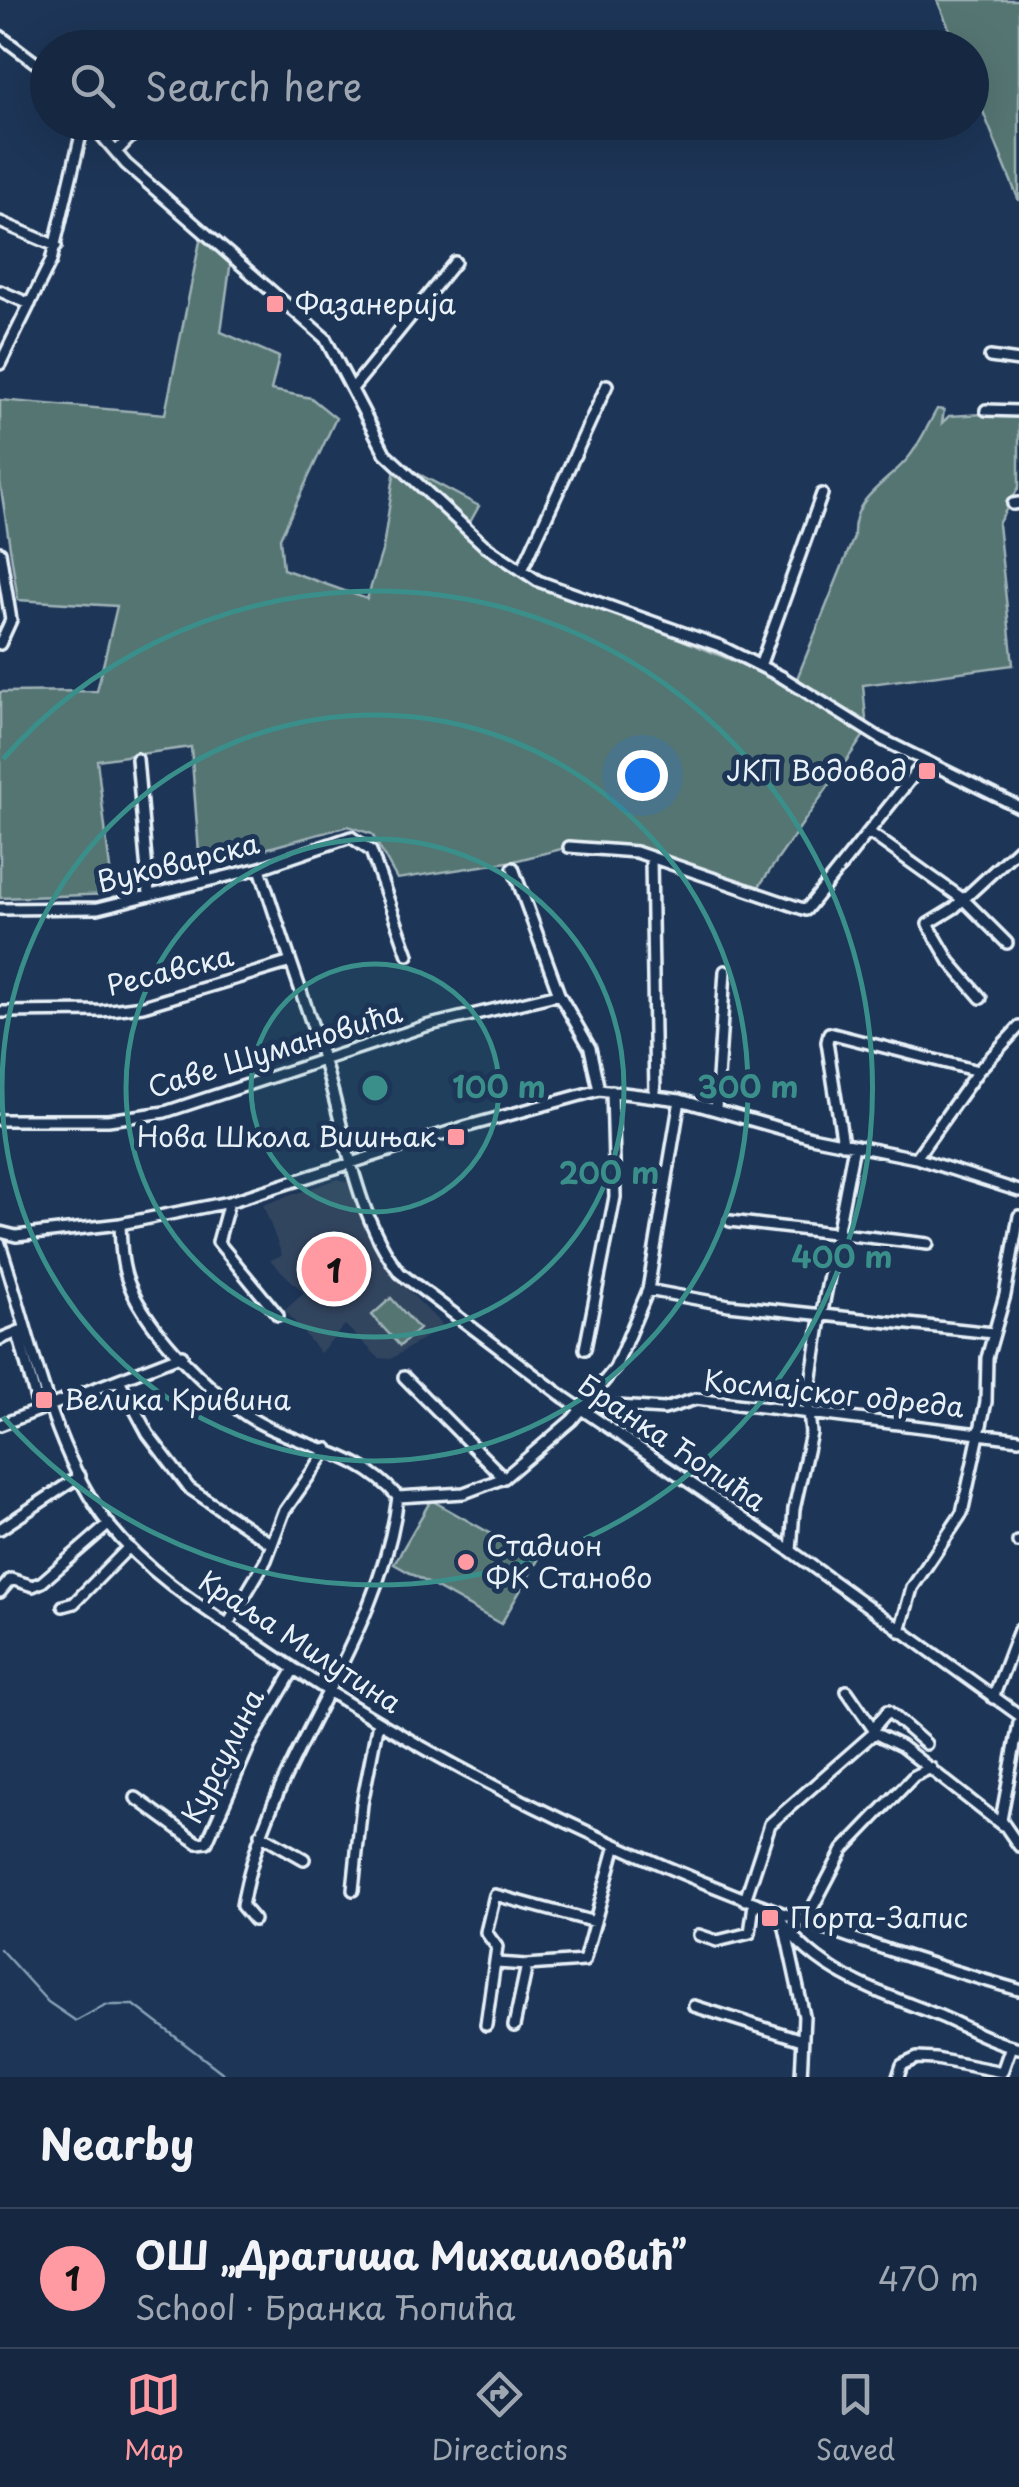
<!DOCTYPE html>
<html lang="en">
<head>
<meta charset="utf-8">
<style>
  :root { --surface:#162841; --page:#1f3048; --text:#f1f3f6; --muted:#9ea6b1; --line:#35445a; --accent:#ff9aa2 }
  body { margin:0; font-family:"Playpen Sans",sans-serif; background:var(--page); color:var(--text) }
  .you { position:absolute; left:642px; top:775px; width:35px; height:35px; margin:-25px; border:8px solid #fff; border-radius:50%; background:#1a73e8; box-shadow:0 0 0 15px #1a73e833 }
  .badge { display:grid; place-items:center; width:65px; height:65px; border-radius:50%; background:var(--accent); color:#111; font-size:32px; font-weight:700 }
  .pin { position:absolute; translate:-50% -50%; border:5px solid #fff; box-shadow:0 2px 10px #0006 }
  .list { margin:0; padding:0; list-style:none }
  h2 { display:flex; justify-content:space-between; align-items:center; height:130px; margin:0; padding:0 40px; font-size:42px }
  h2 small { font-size:32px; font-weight:400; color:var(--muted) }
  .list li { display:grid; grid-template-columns:65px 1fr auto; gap:30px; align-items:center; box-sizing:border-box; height:140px; padding:0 40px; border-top:2px solid var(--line) }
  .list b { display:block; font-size:38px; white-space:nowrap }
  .list p { margin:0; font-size:32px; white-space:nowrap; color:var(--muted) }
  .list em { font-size:32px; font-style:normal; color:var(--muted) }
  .icon { flex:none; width:55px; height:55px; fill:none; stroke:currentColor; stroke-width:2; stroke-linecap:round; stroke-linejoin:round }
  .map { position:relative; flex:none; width:1019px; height:2077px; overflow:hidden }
  .search { position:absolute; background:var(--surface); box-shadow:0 10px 40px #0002; left:30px; right:30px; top:30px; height:110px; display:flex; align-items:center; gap:25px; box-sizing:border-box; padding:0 35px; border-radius:55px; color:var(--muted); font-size:38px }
  .sheet { height:270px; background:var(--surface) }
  nav { display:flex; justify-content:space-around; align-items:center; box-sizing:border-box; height:140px; border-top:2px solid var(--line); background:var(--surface); font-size:28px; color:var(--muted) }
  nav a { display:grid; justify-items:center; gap:5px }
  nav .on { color:var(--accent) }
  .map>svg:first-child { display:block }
</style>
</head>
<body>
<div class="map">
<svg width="1019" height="2077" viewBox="0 0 1019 2077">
  <rect width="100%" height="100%" fill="#1d3557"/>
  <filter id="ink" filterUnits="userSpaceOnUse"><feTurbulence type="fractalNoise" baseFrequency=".01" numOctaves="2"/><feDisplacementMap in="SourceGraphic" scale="20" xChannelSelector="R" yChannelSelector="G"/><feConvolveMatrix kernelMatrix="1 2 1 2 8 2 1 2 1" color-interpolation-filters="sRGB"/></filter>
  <g filter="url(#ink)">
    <!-- built -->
    <path fill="#32455e" d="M337 1179 347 1182 368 1236 396 1278 443 1326 391 1359 379 1358 345 1325 320 1353 285 1310 304 1293 270 1260 282 1255 263 1205Z"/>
    <!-- green -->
    <path fill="#557473" stroke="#9eb2b6" stroke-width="2.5" d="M937 0H1019V201L972 84V48L957 47Z
      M202 231 232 253 221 332 279 357 271 390 311 398 336 418 280 538 283 569 367 599 383 548 396 462 479 506 463 535 610 610 794 686 854 537C852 496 886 485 909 457 920 443 928 425 937 409L944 410 942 423 949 416 1019 412V487L998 524 1013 665 863 685 867 731 755 892 636 852 569 847 514 861 397 879 372 834 348 826 200 867 191 747 97 760 113 894 0 898V692L97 691 117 606 18 600 0 482V400L165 414Z
      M391 1298 419 1329 400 1346 372 1315Z
      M431 1500 538 1560 501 1624 394 1564Z"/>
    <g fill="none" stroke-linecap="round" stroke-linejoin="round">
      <!-- stream -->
      <path stroke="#86a2b7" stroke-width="2.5" d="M0 1949 48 2002 76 2021 105 2005H134L228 2077"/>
      <defs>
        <path id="minor" d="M0 36 48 72
          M90 122 126 164 325 338 385 453 484 545 538 581 720 646 782 677 883 740 1019 807
          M116 152 145 122
          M0 222 56 246
          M0 291 30 304
          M990 357 1019 361
          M0 364 51 261 84 122
          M352 389 455 262
          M986 410 1019 411
          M1013 504 1019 503
          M0 552 11 620 0 644
          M522 570 607 385
          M760 666 822 494
          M137 759 149 894
          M870 833 964 900 1007 943
          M569 847 636 852 806 910 925 761
          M651 859 655 1094
          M260 868C280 934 305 999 325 1065 346 1133 355 1215 400 1273L565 1398 791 1551 1019 1715
          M513 868 559 994 590 1048 599 1090
          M0 909 98 908 260 868 351 837 371 851 408 955
          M981 998 950 962 928 924 954 908 1019 848
          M0 1012 102 1011 143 1006 288 963
          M716 1109 725 971
          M0 1120H108L165 1112 426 1026 559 994
          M843 1144 827 1042 829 1033 978 1071
          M916 1158 978 1071 1019 1027
          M229 1202 218 1242 278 1315
          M730 1221 928 1244
          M120 1224C121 1244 121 1265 129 1284 147 1330 220 1405 265 1426 314 1450 361 1454 398 1497 380 1645 267 1760 242 1906L254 1920
          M0 1232 16 1236 120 1224 229 1202 461 1128 599 1090 680 1100 811 1137 916 1158 1019 1191
          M0 1244C30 1332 51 1451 109 1525 151 1578 214 1615 269 1652 498 1808 753 1915 1019 1990
          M648 1290 729 1305 993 1333
          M18 1334 39 1410
          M0 1339 20 1331
          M585 1349 615 1197 612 1091
          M404 1377 504 1478
          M119 1380 148 1434 189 1488 270 1543
          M585 1404 664 1409 696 1399 1019 1439
          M0 1425 182 1355
          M398 1497 464 1493 504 1478 572 1420 615 1368 648 1290 680 1100
          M0 1529 80 1476
          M1018 1542H1019
          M791 1551 794 1509 811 1433 808 1402 822 1312 854 1146
          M0 1592 11 1579 33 1586 42 1582 109 1524
          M63 1606 74 1603 129 1547
          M228 1624 266 1560 284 1512 328 1449
          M900 1631 912 1588 962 1513 986 1402 987 1358 1005 1295 1019 1216
          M847 1691 874 1730
          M993 1698 1019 1630
          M1019 1723 1001 1820 1019 1846
          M875 1726 888 1711 926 1744
          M874 1733 901 1746 1002 1825
          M136 1798 198 1843 207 1842 250 1744 294 1669
          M260 1834 304 1859
          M353 1890 362 1804 378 1722
          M745 1900 770 1824 874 1733
          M775 1911C811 1973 878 1991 940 2016 966 2027 992 2042 1019 2048
          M805 1922 843 1850 914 1776 931 1768
          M785 1928 804 2016 801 2077
          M699 1935 717 1941 750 1933 754 1904
          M496 1963 527 1965 514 2026
          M527 1965 584 1961 616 1845
          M694 2006 802 2040
          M486 2025 497 1947 486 1932 495 1895 595 1922
          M898 2077 902 2065 917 2058 936 2059 1002 2072 1011 2046"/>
      </defs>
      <!-- minor casing -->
      <use href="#minor" stroke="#e8f1f8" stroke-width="16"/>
      <!-- minor -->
      <use href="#minor" stroke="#1d3557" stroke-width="9"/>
    </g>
  </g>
  <!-- distance rings -->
  <circle cx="375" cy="1088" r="124" fill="#3a8f8a" fill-opacity=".12"/>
  <g fill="none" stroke="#3a8f8a" stroke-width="5">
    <circle cx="375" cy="1088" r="124"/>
    <circle cx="375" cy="1088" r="249"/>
    <circle cx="375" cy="1088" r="373"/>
    <path d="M3 759A497 497 0 1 1 3 1417"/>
  </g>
  <!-- markers -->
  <g fill="#ff9aa2" stroke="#1d3557" stroke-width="4">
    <rect x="265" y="294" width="20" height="20" rx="5"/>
    <rect x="917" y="761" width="20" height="20" rx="5"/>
    <rect x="446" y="1127" width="20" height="20" rx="5"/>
    <rect x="34" y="1390" width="20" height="20" rx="5"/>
    <circle cx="466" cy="1562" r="10"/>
    <rect x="760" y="1908" width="20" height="20" rx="5"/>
  </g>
  <g text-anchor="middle" stroke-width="10" stroke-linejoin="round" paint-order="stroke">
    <!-- poi labels -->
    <g font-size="28" fill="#e8f1f8" stroke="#1d3557" text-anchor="start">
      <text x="295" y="314">Фазанерија</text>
      <text x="907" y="781" text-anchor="end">ЈКП Водовод</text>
      <text x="436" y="1147" text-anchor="end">Нова Школа Вишњак</text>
      <text x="64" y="1410">Велика Кривина</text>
      <text x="486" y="1556">Стадион<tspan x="486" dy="32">ФК Станово</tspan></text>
      <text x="790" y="1928">Порта-Запис</text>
    </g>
    <!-- street labels -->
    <g font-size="28" fill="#e8f1f8" stroke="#1d3557">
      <text transform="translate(178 863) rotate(-14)" y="10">Вуковарска</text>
      <text transform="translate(170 971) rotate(-14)" y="10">Ресавска</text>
      <text transform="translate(275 1050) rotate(-17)" y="10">Саве Шумановића</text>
      <text transform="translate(834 1394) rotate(6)" y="10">Космајског одреда</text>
      <text transform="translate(672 1443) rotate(34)" y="10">Бранка Ћопића</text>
      <text transform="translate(300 1642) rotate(33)" y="10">Краља Милутина</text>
      <text transform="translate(223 1756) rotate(-63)" y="10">Курсулина</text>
    </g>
  </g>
  <circle cx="375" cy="1088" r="15" fill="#3a8f8a" stroke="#1d3557" stroke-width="5"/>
  <g font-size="30" text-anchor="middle" font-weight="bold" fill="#3a8f8a" stroke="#1d3557" stroke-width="10" stroke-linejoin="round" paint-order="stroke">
    <text x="499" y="1098">100 m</text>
    <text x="748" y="1098">300 m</text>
    <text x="609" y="1184">200 m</text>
    <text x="842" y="1268">400 m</text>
  </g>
</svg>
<div class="you"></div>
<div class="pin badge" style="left:334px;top:1269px">1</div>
<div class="search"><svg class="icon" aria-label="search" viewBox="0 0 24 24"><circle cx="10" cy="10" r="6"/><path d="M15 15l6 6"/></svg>Search here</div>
</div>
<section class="sheet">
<h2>Nearby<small></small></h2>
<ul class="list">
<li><span class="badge">1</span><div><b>ОШ „Драгиша Михаиловић”</b><p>School · Бранка Ћопића</p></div><em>470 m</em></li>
</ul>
</section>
<nav>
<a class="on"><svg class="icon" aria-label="map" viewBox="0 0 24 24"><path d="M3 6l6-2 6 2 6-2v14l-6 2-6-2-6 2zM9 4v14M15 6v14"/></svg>Map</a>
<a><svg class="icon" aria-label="directions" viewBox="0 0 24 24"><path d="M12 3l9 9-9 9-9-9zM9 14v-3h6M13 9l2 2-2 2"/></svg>Directions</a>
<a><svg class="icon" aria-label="saved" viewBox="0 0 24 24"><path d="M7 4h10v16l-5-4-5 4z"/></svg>Saved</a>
</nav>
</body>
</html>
